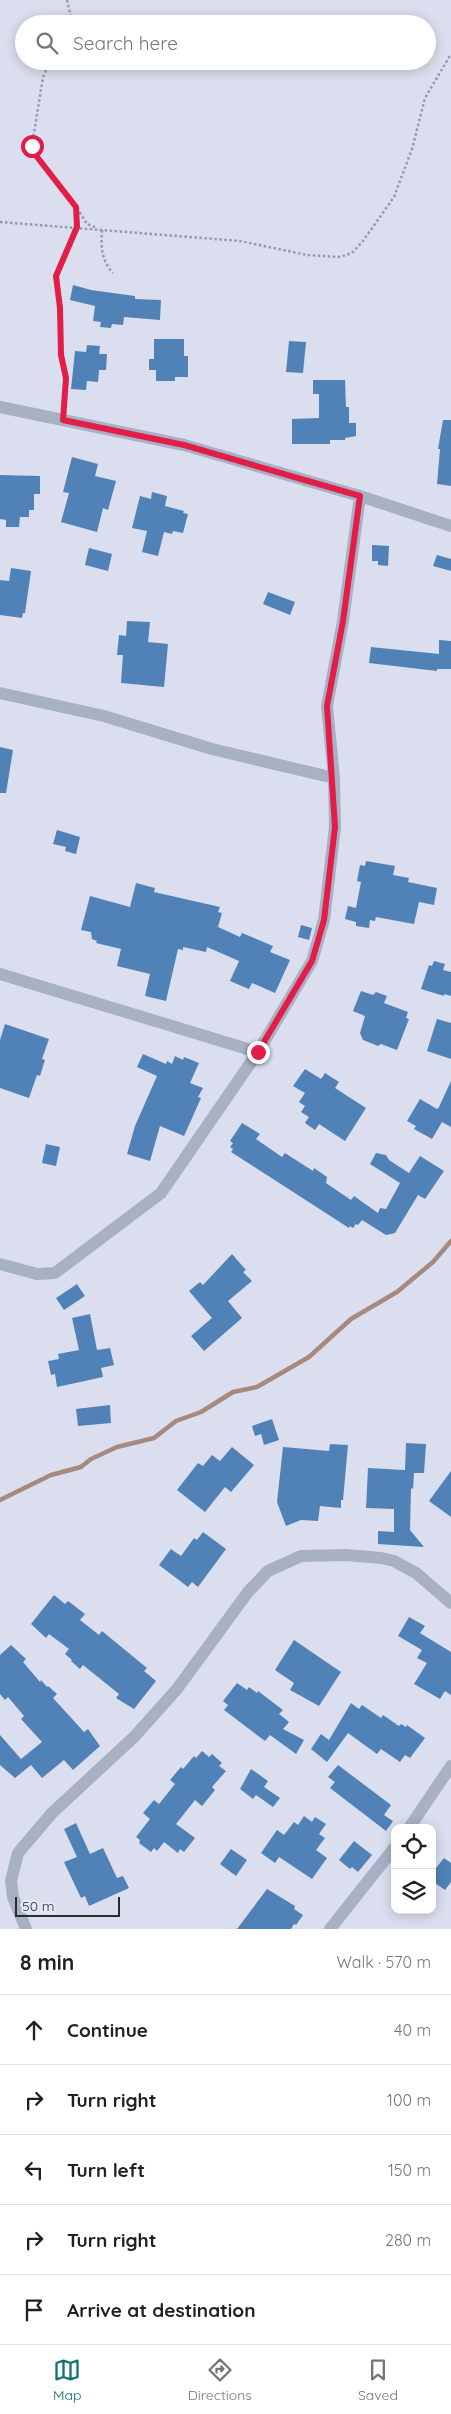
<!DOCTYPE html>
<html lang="en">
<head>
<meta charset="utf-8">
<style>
  :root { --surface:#fff; --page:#f6f6f6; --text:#202124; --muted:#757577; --line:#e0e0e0; --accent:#0f766e }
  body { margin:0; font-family:Quicksand,sans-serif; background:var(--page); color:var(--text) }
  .controls { position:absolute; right:15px; bottom:15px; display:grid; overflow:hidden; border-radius:10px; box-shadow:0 2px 12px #0003 }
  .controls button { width:45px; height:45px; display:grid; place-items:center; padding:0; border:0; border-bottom:1px solid var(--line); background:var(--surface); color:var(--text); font:25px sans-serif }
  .scale { position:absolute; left:15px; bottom:12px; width:105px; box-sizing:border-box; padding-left:5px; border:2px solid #272c32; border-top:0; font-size:14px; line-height:18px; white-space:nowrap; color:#272c32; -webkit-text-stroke:4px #e6e9f6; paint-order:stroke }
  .stop { position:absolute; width:15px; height:15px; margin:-11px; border:4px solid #e11d48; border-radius:50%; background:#fff }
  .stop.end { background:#e11d48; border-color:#fff; box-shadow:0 1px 5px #0008 }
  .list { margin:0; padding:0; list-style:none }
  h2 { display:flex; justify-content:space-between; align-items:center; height:65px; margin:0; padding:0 20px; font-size:21px }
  h2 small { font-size:16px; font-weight:400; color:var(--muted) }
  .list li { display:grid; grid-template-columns:32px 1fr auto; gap:15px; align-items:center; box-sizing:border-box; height:70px; padding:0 20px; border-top:1px solid var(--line) }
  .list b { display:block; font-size:19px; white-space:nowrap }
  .list em { font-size:16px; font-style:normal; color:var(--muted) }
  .icon { flex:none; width:28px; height:28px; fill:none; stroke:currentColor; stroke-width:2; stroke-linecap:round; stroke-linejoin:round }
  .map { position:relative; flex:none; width:451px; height:1929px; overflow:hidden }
  .search { position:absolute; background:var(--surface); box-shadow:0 2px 12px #0003; left:15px; right:15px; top:15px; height:55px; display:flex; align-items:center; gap:12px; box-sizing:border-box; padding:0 18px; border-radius:28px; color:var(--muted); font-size:19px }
  .sheet { height:415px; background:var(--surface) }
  nav { display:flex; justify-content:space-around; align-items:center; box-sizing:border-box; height:70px; border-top:1px solid var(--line); background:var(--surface); font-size:14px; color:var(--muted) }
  nav a { display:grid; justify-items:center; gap:2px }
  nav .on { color:var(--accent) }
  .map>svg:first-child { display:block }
</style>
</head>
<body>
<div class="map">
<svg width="451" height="1929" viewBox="0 0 451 1929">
  <rect width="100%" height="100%" fill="#dadeee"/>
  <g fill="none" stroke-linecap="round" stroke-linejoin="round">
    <!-- stream -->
    <path stroke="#a78a7d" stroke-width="4.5" d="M0 1500 51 1475 81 1467 91 1459 117 1447 154 1438 176 1421 201 1412 233 1392 257 1387 309 1357 351 1319 397 1292 433 1262 451 1241"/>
  </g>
  <!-- building -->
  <path fill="#5082b7" d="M73 285 91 290 135 296V299L161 300 160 320 124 317 123 325 112 324 111 328 100 327 101 322 93 321 95 306 70 300Z
    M154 339H184V356H188V377H175V381H156V370H149V359H154Z
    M289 341 306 342 303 373 286 372Z
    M87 345 100 346 99 354H107L106 370H99L98 382 87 381 86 390 71 389 75 351 86 352Z
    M313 380H345L346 407H349V423H356V436L345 438V440H330V444H292V419L319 418V394H313Z
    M443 420H451V486L437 484 440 449H438Z
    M72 457 98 464 95 476 116 481 108 510 103 508 97 532 61 522 69 493 63 492Z
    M0 475 40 476V494H34V510H29V517H20L19 527H6V520L0 519Z
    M152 492 167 496 165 506 184 511 183 513 188 514 183 533 173 531 172 534 164 532 158 556 142 552 147 531 132 528 140 496 151 499Z
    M372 545 389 546 388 566 378 565V561H372Z
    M89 548 112 554 108 571 85 565Z
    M437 555 451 559V571L433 566Z
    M11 568 31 571 25 613H23L22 618 0 615V580L9 581Z
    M268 592 295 602 290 615 263 604Z
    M127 621 150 622 148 642 168 644 164 687 121 683 123 655H117L119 635 126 636Z
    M439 640 451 641V669H437V671L369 663 371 647 439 654Z
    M0 747 13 750 6 793H0Z
    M57 830 80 837 76 854 65 851 66 847 53 844Z
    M366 861 395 866 393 875 409 878 408 882 437 888 434 905 419 902 414 924 376 917 375 921 370 920 369 928 356 926V922L345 919 348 906 356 908 361 882 357 881 360 865 365 866Z
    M136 883 155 888 154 892 220 907 218 912 222 913 218 927 240 937 242 933 273 946 270 952 290 960 275 993 252 983 249 989 230 981 239 961 207 947 206 952 183 947V950L178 949 166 1001 145 996 150 974 117 966 121 949 96 943 97 941 92 939 91 932 81 930 90 896 130 907Z
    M301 925 312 928 309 940 298 937Z
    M434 961 445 964 443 970 451 972V996L444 994V996L421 989 429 965 432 966Z
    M361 991 373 995 376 992 387 996 384 1003 408 1012 406 1018 409 1019 397 1050 381 1044 378 1046 363 1040 360 1033 365 1016 353 1011Z
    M437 1019 451 1023V1059L427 1051Z
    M5 1024 49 1039 42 1059 45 1060 40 1076 37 1075 29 1098 0 1088V1040Z
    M143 1054 166 1064 167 1061 172 1064 175 1056 183 1060 184 1057 199 1063 190 1083 203 1088 198 1097 201 1098 184 1136 160 1126 150 1161 127 1154 135 1126 157 1076 137 1067Z
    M305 1069 321 1079 325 1073 339 1082 335 1088 366 1108 345 1141 319 1124 315 1130 305 1123 309 1117 301 1112 305 1106 299 1102 305 1093 293 1086Z
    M451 1081V1127L442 1122 432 1139 414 1129 416 1126 407 1121 420 1099 437 1109 439 1107Z
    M242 1123 260 1134 256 1139 282 1157 285 1153 313 1171 314 1168 327 1177 326 1183 351 1200 354 1196 378 1213 380 1208 386 1209 400 1183 370 1164 376 1153 386 1155 389 1160 409 1173 420 1156 444 1171 425 1199 418 1195 395 1233 386 1235 362 1220 358 1225 356 1224 353 1228 350 1226 349 1228 231 1152 233 1149 230 1147 233 1143 230 1141Z
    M46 1144 60 1147 56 1166 42 1163Z
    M232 1254 246 1270 243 1272 252 1281 228 1301 242 1318 204 1351 191 1336 212 1318 189 1291 200 1282 203 1285Z
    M77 1284 85 1296 64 1310 56 1298Z
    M90 1314 97 1350 110 1348 114 1365 101 1368 103 1377 57 1387 55 1374 51 1375 48 1361 59 1359 58 1354 79 1350 72 1318Z
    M110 1405 111 1423 78 1426 76 1409Z
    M272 1419 279 1440 264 1445 261 1434 255 1436 252 1426Z
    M406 1443 426 1444 424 1473H414L413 1489 411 1488 410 1530 424 1547 378 1544V1531L394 1532V1509L366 1508 368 1468 405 1470Z
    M330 1444 348 1445 343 1500H341V1508L320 1506 318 1521 301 1520 286 1526 277 1502 283 1447 329 1451Z
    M232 1447 254 1465 231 1492 225 1487 205 1512 177 1490 198 1463 203 1466 212 1455 220 1461Z
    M451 1471V1517L429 1501Z
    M203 1532 226 1549 198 1587 192 1582 188 1587 159 1565 171 1549 181 1556 194 1538 197 1540Z
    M54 1595 65 1604 68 1601 85 1614 80 1620 99 1635 102 1631 119 1645 147 1668 144 1671 156 1681 134 1709 116 1698 119 1694 83 1665 80 1669 71 1661 72 1660 65 1654 69 1649 49 1634 46 1638 31 1624Z
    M409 1617 425 1626 420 1633 451 1652V1695L445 1691 440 1699 414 1684 427 1663 417 1658 422 1650 398 1636Z
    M294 1640 341 1672 319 1706 290 1690 294 1683 275 1670Z
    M11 1645 26 1659 23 1662 40 1682 41 1680 47 1687 48 1686 57 1694 53 1698 84 1732 88 1729 100 1746 73 1770 64 1760 42 1778 31 1765 15 1778 0 1765V1735L21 1759 42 1742 21 1719 24 1716 8 1697 5 1700 0 1694V1655Z
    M237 1683 247 1690 249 1687 257 1693 258 1691 283 1710 279 1714 289 1722 283 1729 304 1740 296 1754 270 1735 265 1741 224 1710 228 1705 223 1701Z
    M351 1703 359 1709 362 1705 381 1718 383 1715 399 1726 401 1724 406 1727 407 1725 425 1738 410 1758 405 1755 400 1762 381 1749 377 1754 348 1733 327 1762 311 1749 321 1734 329 1740Z
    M202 1751 209 1757 212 1754 222 1763 219 1766 226 1771 212 1787 215 1790 202 1806 195 1800 176 1824 195 1838 184 1852 180 1849 178 1853 164 1842 157 1851 154 1848 151 1852 139 1843 140 1840 136 1837 150 1819 143 1813 154 1800 159 1804 175 1784 170 1780 181 1767 183 1769 194 1756 196 1758Z
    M338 1765 391 1805 384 1815 393 1821 386 1831 330 1788 335 1782 328 1777Z
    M251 1769 268 1781 264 1787 280 1798 273 1807 256 1795 253 1799 240 1789Z
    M304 1816 312 1822 315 1817 326 1824 319 1834 325 1838 316 1850 327 1858 312 1879 279 1857 275 1863 261 1853 277 1830 284 1835 294 1822 298 1825Z
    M76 1823 90 1854 103 1848 117 1878 123 1876 129 1888 89 1906 85 1896 81 1898 64 1862 77 1857 64 1829Z
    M354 1841 372 1855 358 1872 352 1867 350 1869 339 1860Z
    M231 1849 247 1860 236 1876 220 1864Z
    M444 1858 451 1863V1882L445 1890 432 1881V1873Z
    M267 1889 295 1906 294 1909 303 1915 296 1925 294 1924 291 1929H237Z"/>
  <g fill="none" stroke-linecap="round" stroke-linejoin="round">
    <!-- path -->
    <path stroke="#929bb0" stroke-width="2.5" stroke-dasharray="2.5 2.5" stroke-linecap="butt" d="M67 0 71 17 69 24
      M50 61 43 77 32 146 34 153 76 207 77 227 56 276 60 308 61 355 66 378 64 408
      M77 208 87 224 97 228
      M0 222 240 241 307 255 340 257 352 253 363 241 394 197 412 149 425 98 451 54
      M102 230C101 247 101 260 113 273"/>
    <!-- minor -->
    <path stroke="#a8b0c4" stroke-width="12" d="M0 407 184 445 360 496 451 526
      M0 693 104 716 212 749 334 778
      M0 974 258 1052
      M0 1264 37 1274 55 1273 161 1193 258 1052 312 961 324 920 335 827 334 778 327 706 343 621 360 496
      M409 1828 451 1766
      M26 1929 13 1897 11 1881 18 1853 52 1813 134 1737 177 1689 248 1592 268 1571 301 1556 346 1555 381 1558 394 1561 416 1573 451 1603
      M330 1929 395 1847"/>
  </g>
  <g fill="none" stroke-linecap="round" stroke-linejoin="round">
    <!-- route -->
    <path stroke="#e11d48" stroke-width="6" d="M32 146 34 153 76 207 77 227 56 276 60 308 61 355 66 378 63 420 184 445 360 496 343 621 327 706 335 827 324 920 312 961 258 1052"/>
  </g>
</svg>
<div class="controls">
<button><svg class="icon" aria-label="locate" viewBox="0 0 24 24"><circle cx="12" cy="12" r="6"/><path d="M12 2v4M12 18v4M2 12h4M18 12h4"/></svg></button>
<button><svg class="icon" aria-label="layers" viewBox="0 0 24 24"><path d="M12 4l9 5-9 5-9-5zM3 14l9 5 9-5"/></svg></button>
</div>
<div class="scale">50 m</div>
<div class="stop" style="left:32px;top:146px"></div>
<div class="stop end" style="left:258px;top:1052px"></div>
<div class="search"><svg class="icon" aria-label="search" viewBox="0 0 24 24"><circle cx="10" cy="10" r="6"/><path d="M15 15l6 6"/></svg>Search here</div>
</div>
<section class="sheet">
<h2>8 min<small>Walk · 570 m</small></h2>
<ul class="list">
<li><svg class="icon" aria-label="ahead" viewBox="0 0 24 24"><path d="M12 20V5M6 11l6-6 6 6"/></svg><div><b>Continue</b></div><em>40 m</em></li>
<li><svg class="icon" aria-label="right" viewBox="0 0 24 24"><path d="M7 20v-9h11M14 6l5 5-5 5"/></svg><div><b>Turn right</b></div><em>100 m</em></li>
<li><svg class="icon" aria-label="left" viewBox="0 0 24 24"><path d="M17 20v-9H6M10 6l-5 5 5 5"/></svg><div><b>Turn left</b></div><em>150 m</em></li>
<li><svg class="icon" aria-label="right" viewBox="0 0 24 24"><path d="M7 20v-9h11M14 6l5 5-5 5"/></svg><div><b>Turn right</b></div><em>280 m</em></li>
<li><svg class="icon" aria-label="arrive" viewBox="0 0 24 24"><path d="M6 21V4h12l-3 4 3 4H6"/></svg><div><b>Arrive at destination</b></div></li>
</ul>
</section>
<nav>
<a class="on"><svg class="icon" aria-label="map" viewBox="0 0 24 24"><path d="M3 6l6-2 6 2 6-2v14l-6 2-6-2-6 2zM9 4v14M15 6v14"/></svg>Map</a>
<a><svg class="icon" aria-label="directions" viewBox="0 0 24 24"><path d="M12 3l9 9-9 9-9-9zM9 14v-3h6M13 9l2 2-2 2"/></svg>Directions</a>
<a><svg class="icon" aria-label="saved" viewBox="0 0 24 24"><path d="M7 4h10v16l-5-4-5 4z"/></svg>Saved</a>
</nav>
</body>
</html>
